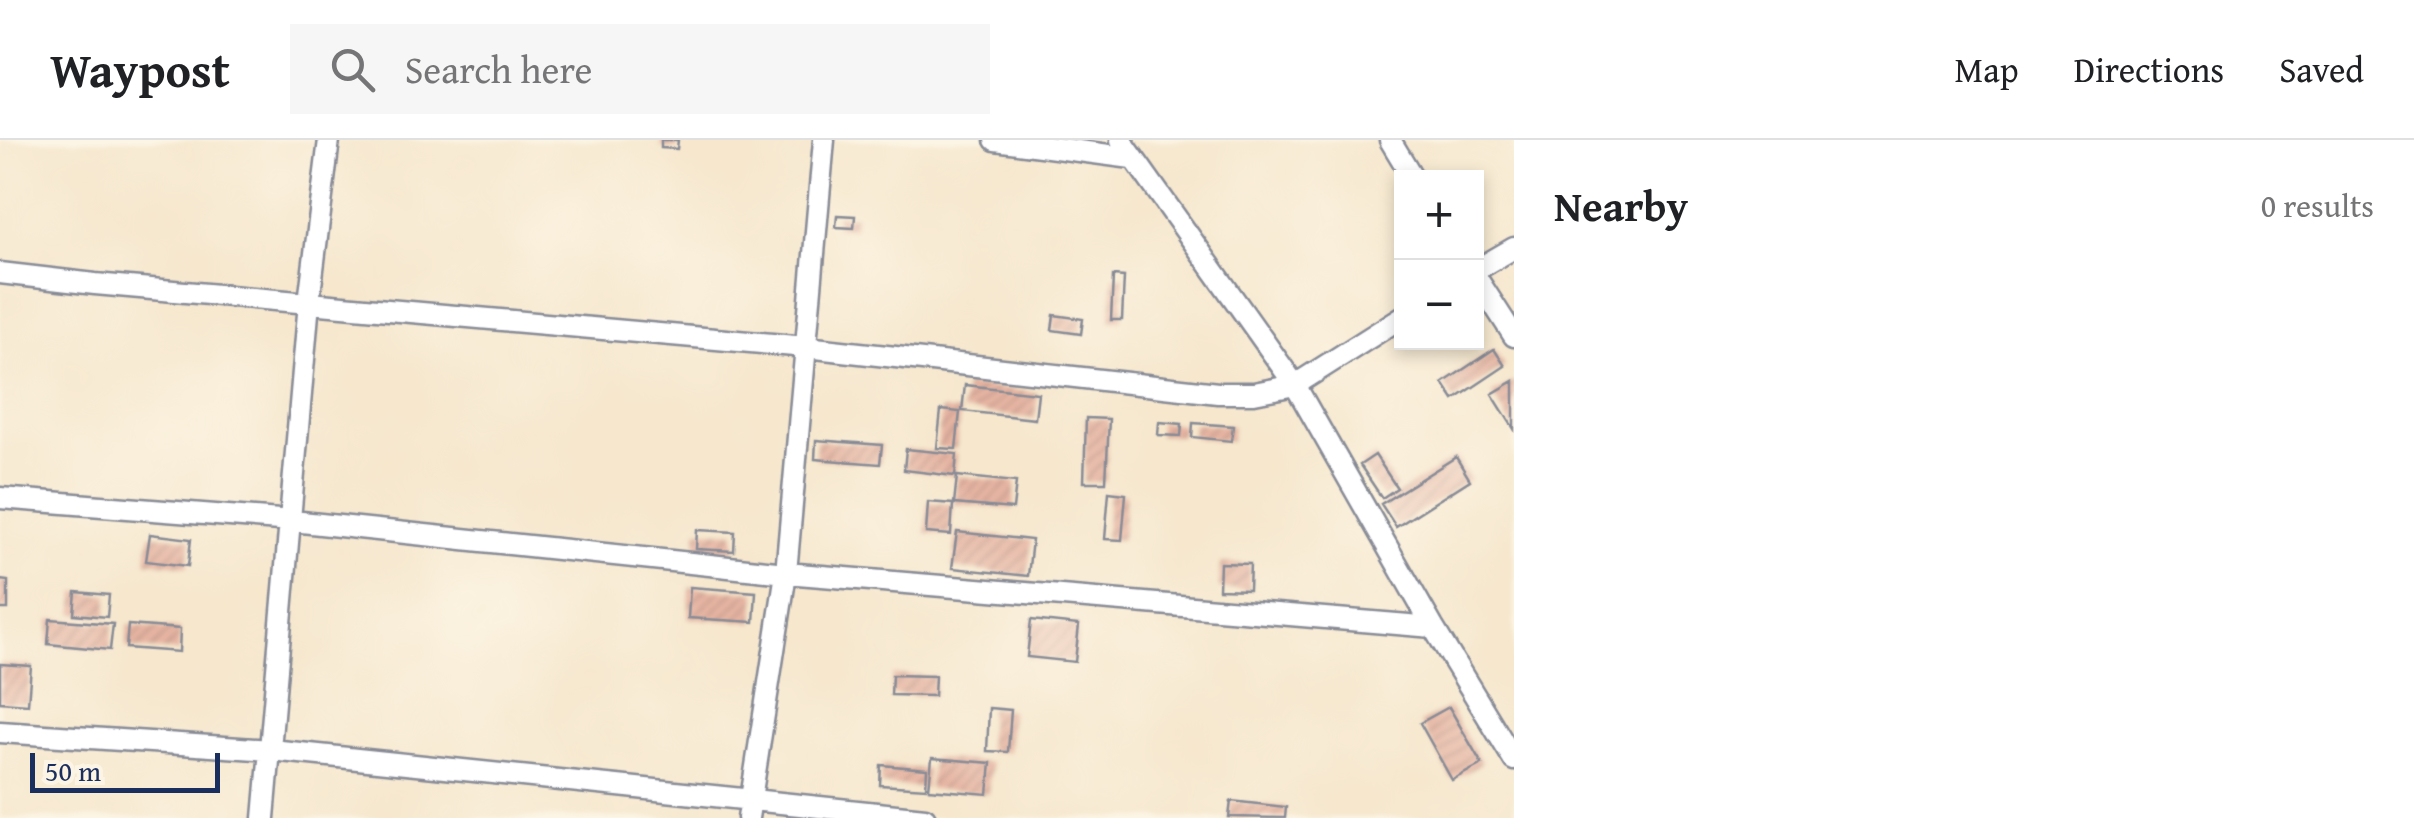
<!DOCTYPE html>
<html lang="en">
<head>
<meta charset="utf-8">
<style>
  :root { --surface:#fff; --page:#f6f6f6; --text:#202124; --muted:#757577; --line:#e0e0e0 }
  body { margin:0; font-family:"Gentium Book Plus",serif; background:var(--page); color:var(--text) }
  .controls { position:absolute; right:30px; top:30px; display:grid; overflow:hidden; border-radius:0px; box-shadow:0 5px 15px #0003 }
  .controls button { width:90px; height:90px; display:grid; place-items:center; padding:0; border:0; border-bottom:2px solid var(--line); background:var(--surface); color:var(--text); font:50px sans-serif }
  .scale { position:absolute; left:30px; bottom:25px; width:190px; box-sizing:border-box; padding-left:10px; border:5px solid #1b2f5e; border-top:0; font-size:28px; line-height:35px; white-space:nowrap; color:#1b2f5e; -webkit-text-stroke:8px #fcf5e5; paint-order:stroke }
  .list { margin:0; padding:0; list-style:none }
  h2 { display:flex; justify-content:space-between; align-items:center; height:130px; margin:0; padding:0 40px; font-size:42px }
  h2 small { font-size:32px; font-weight:400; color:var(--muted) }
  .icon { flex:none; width:55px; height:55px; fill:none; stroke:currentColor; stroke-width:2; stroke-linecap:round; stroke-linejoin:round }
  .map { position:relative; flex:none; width:1514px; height:678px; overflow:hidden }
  header { display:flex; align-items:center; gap:60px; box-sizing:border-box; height:140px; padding:0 50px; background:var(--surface); border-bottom:2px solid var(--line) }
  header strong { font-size:48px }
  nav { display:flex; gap:55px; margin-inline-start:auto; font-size:35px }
  .search { width:700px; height:90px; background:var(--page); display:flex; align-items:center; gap:25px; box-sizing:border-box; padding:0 35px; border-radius:0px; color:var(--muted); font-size:38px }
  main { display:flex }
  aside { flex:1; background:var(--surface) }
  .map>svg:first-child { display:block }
</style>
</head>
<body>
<header>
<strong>Waypost</strong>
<div class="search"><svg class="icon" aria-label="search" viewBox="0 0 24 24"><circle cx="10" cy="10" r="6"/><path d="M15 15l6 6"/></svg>Search here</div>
<nav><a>Map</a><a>Directions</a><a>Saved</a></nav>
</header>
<main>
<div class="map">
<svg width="1514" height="678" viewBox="0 0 1514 678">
  <defs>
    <pattern id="building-hatch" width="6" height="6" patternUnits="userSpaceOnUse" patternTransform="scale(2.5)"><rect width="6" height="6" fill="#e6b4a2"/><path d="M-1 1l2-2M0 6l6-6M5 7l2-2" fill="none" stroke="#c59b8e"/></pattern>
  </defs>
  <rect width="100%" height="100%" fill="#fcf5e5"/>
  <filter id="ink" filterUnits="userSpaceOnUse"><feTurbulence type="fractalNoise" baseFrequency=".01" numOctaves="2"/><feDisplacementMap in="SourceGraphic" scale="20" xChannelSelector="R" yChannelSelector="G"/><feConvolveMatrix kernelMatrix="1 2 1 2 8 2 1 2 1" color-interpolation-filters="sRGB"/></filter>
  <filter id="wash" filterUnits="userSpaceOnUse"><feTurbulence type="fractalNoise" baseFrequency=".0048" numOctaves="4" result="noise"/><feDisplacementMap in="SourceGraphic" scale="40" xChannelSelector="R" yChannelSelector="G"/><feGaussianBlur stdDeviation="2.25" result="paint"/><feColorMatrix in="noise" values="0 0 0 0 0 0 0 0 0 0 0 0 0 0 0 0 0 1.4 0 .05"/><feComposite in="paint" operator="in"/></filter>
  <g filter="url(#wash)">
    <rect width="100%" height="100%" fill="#f6e7cd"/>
    <g id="blocks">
      <!-- building -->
      <path fill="url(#building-hatch)" d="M661 0H678L677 9 661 8Z
        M837 75 855 76 854 88 836 87Z
        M1113 136 1124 137 1122 180H1111Z
        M1054 175 1083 179 1081 194 1052 190Z
        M1494 209 1505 226 1454 260 1443 243Z
        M1514 241V289L1492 254Z
        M965 245 1038 253 1035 279 962 271Z
        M941 270 960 272 956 309 937 308Z
        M1086 278 1109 279 1106 342H1084Z
        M1159 282 1182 284 1181 296 1158 295Z
        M1193 283 1233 286 1231 301 1192 297Z
        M816 300 882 305 880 324 815 319Z
        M906 309 957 314 955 336 904 330Z
        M1375 315 1397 348 1382 358 1360 325Z
        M1456 317 1470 340 1396 387 1381 364Z
        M957 336 1016 342 1013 369 954 364Z
        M1109 352 1126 354 1122 400 1105 399Z
        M928 362 953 364 951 395 926 393Z
        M697 390 735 392 734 411 696 409Z
        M957 392 1032 400 1028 436 952 428Z
        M150 394 191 399 188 426 146 421Z
        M1220 423 1250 424 1249 450 1219 449Z
        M0 440 8 441V469H0Z
        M690 447 756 452 754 482 688 478Z
        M76 452 109 455 107 477 74 474Z
        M50 479 113 484 110 510 48 504Z
        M1031 480 1079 485 1075 522 1027 517Z
        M128 485 180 489 179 512 126 508Z
        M0 524 31 526 28 564 0 562Z
        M892 535 935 536 934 556 891 555Z
        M1449 567 1482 624 1452 640 1420 583Z
        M989 568 1011 570 1008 612 987 611Z
        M932 618 991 623 988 654 929 649Z
        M881 625 927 629 926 648 880 645Z
        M1231 661 1286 667 1285 678 1229 677Z"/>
    </g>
  </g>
  <g filter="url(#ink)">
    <use href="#blocks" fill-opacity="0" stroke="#888b96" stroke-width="2.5"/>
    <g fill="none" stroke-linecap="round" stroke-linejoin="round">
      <defs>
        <path id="minor" d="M995 0 1132 18
          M1121 0 1295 245 1433 487 1514 620
          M1390 0 1413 38
          M1476 130 1514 108
          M0 133 95 144 806 207 1218 253H1254L1295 245 1402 177
          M1476 137 1514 196
          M0 358 292 381 786 433 1433 487
          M0 592 271 610 925 678
          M264 678 309 162 329 0
          M748 678 786 433 824 0"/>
      </defs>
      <!-- minor casing -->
      <use href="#minor" stroke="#888b96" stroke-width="25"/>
      <!-- minor -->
      <use href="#minor" stroke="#fff" stroke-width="20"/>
    </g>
  </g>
</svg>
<div class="controls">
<button>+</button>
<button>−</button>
</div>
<div class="scale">50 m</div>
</div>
<aside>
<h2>Nearby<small>0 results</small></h2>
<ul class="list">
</ul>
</aside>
</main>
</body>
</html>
